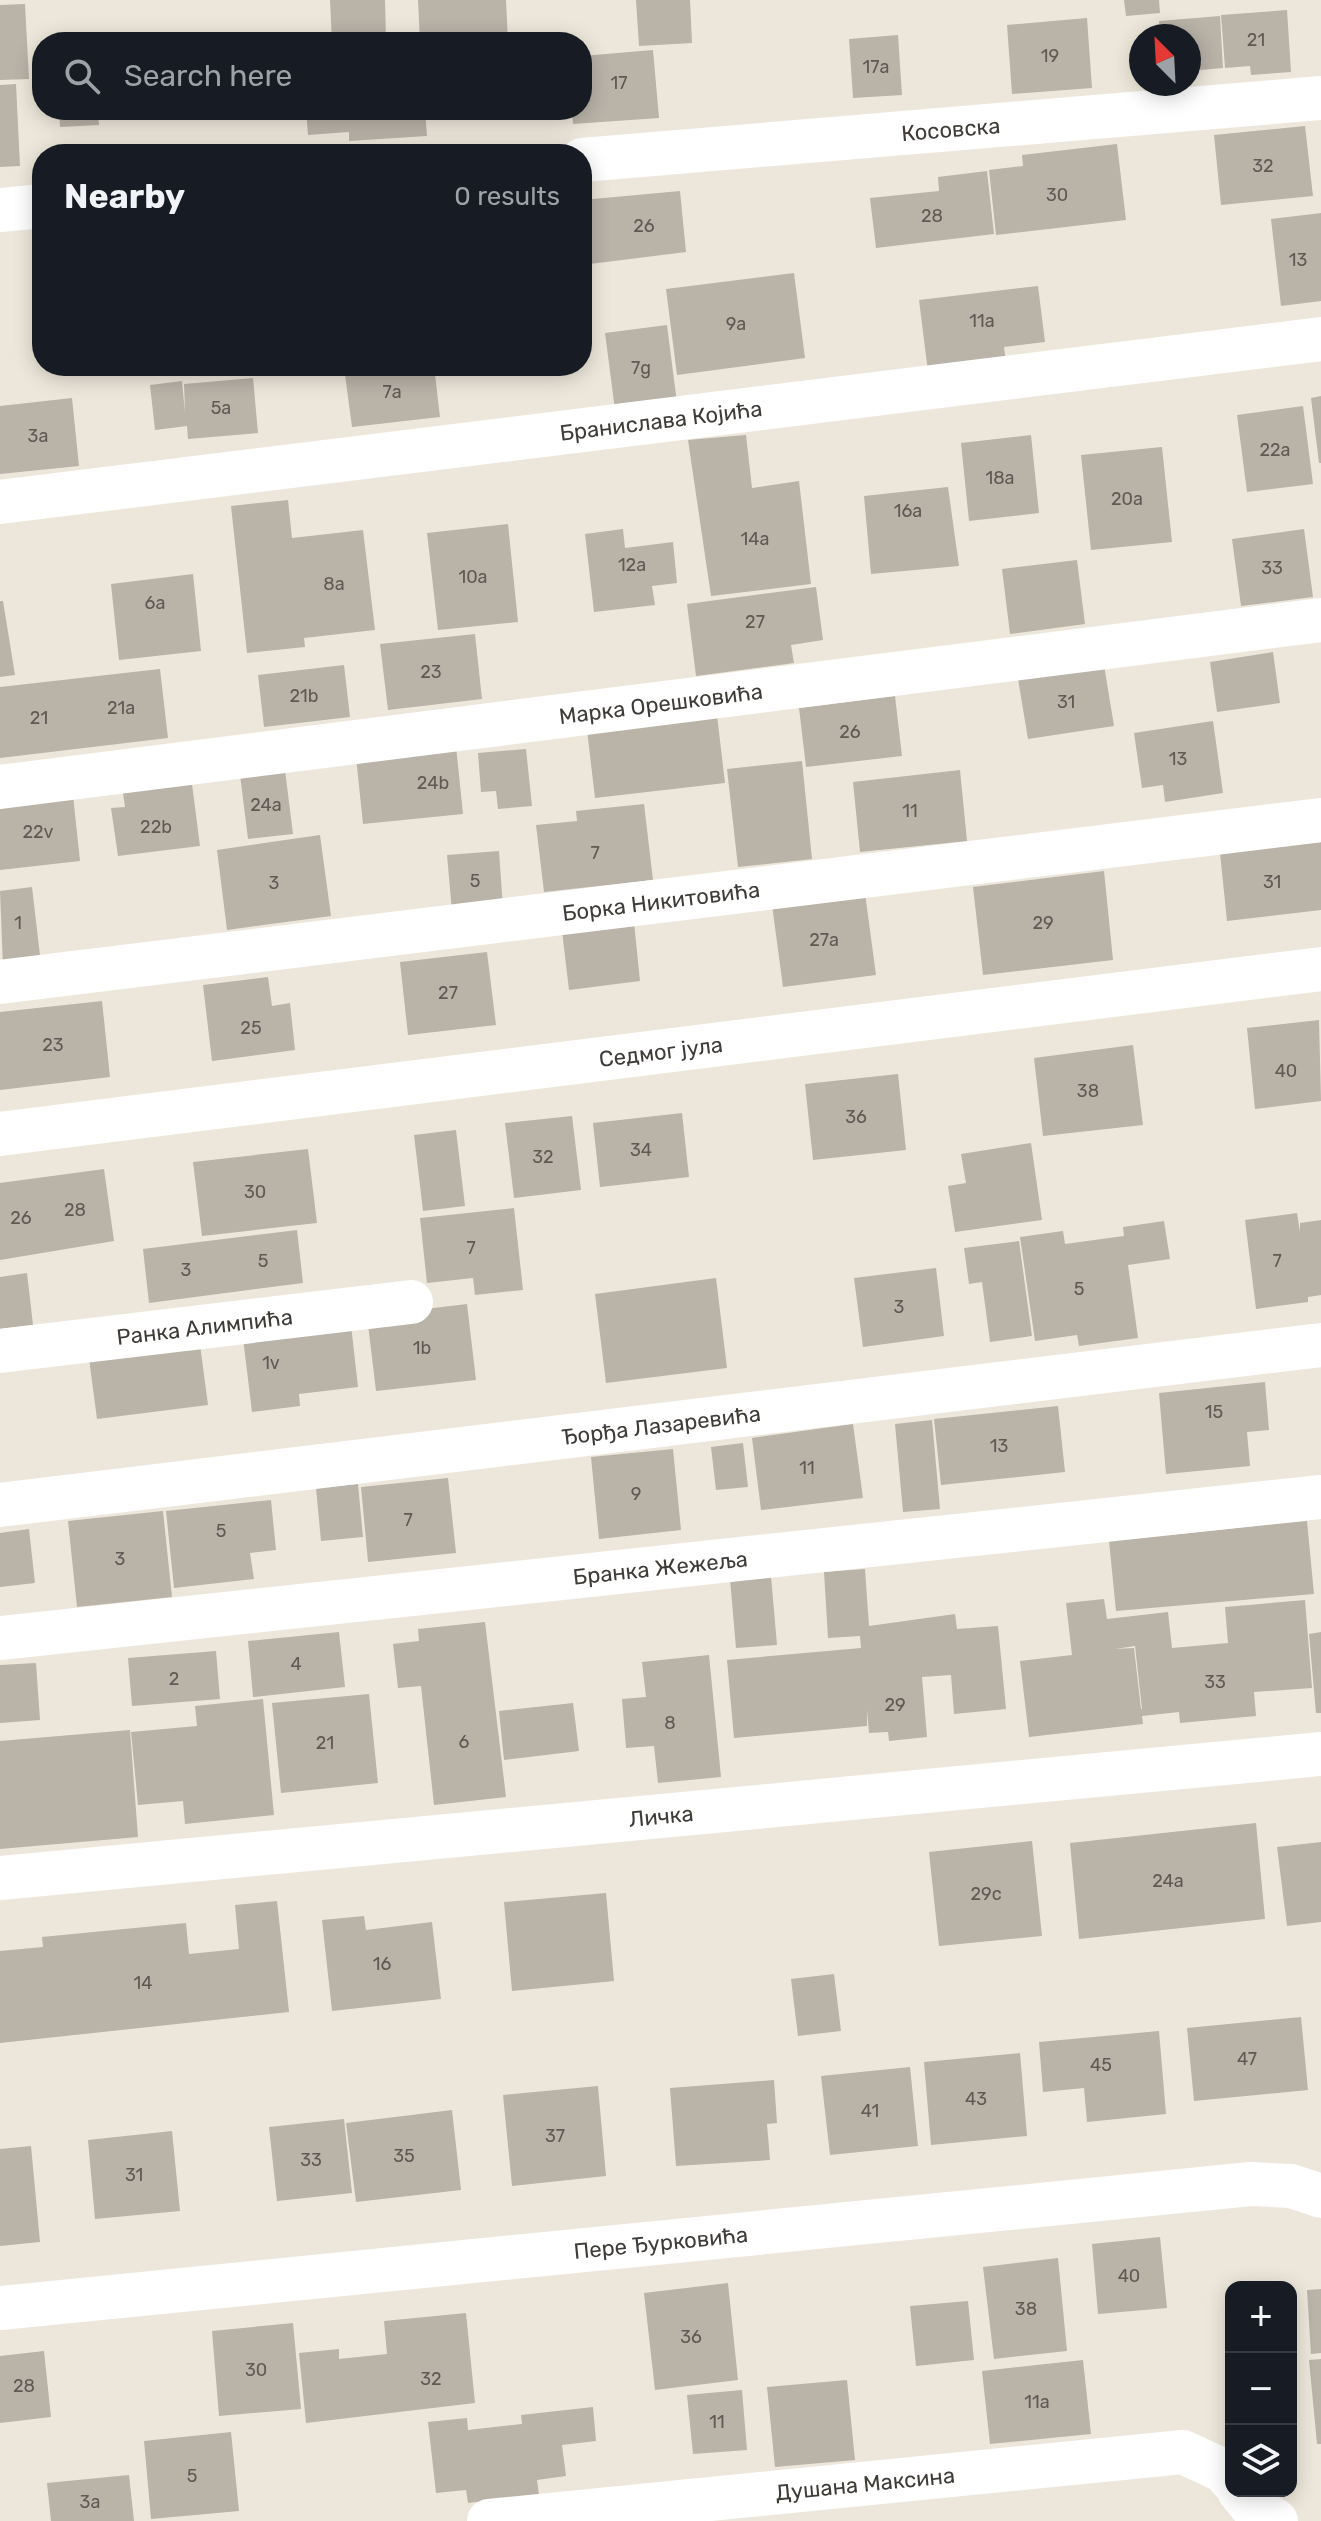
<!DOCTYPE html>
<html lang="en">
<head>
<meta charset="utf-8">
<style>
  :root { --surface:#171b24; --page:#20242c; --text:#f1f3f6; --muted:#9ea1a6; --line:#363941 }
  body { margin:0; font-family:Rubik,sans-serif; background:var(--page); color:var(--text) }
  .controls { position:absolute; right:24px; bottom:24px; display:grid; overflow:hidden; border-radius:16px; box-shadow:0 4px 20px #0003 }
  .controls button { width:72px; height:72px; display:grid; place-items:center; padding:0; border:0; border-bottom:2px solid var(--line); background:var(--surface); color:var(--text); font:40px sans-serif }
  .compass { position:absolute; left:1129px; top:24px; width:72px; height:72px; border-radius:50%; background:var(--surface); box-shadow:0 4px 20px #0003; rotate:336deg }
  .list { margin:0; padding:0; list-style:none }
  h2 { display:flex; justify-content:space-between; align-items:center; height:104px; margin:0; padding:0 32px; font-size:34px }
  h2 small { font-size:26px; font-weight:400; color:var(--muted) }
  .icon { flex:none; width:44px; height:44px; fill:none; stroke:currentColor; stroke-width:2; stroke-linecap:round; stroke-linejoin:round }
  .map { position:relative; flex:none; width:1321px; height:2521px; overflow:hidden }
  .search { position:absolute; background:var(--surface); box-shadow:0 4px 20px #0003; left:32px; top:32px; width:560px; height:88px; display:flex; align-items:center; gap:20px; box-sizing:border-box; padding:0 28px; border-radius:32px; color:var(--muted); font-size:30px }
  .panel { position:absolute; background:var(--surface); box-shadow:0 4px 20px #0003; left:32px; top:144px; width:560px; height:232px; border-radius:32px }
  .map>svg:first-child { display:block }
</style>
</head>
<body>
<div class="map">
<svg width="1321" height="2521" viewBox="0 0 1321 2521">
  <rect width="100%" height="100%" fill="#ede7db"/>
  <!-- building -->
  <path fill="#b9b3a8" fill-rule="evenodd" d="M330 0H385L386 42H332Z
    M418 0H506L508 42H420Z
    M636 0H690L692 43 639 46Z
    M1124 0H1159L1160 13 1126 16Z
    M25 4 29 79 0 80V5Z
    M1287 10 1291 72 1251 75 1250 66 1225 68 1221 15Z
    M1220 16 1223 68 1189 71V36H1160L1159 21Z
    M1087 18 1092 88 1012 94 1007 25Z
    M898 35 902 95 853 98 849 39Z
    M653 50 659 118 573 124 572 110H582V56Z
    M16 84 20 166 0 167V85Z
    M59 110H98L99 125 60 127Z
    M306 110H425L427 136 349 141V132L308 135Z
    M1305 126 1313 196 1221 205 1214 135Z
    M1117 144 1126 220 996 235 989 170 1023 166 1022 155Z
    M987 171 994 234 876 248 870 198 939 191 938 177Z
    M680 191 686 252 582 265V200Z
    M1321 213V301L1281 306 1271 219Z
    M794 273 805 358 677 375 666 289Z
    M1038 286 1045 342 1004 347 1006 362 928 372 919 300Z
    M667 325 677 403 615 410 605 333Z
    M434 366 440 417 352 427 344 367Z
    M253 378 258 433 188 439 187 426 155 430 150 385 182 381 185 413 184 384Z
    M1321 396V463H1319L1311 398Z
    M72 398 79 466 0 474V406Z
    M1303 406 1313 484 1247 492 1237 415Z
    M746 435 752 488 799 481 811 584 711 596 688 440Z
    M1031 435 1039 513 969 521 961 443Z
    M1162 447 1172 542 1091 550 1081 455Z
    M948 487 959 566 871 574 864 496Z
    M288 500 292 538 363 530 375 630 304 638 305 647 247 653 231 506Z
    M508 524 518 622 438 630 427 533Z
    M623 529 625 548 673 542 677 583 652 586 655 605 594 612 585 534Z
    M1304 529 1313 597 1241 606 1232 539Z
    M1077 560 1085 624 1010 634 1002 569Z
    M193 574 201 651 119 660 111 584Z
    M816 587 823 640 791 645 794 663 696 676 687 604Z
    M0 601H3L15 675 0 677Z
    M475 634 482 699 388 710 380 644Z
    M1273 652 1280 703 1217 712 1210 662Z
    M344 665 350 717 264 727 258 675Z
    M1104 665 1114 726 1028 739 1018 679Z
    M160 669 168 738 0 758V687Z
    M895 696 902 756 806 767 799 708Z
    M717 715 725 783 595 798 587 730Z
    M1213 721 1223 793 1165 802 1163 785 1142 788 1134 733Z
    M456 746 463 814 363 824 356 757Z
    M526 749 532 806 498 809 496 791 481 792 478 753Z
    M802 761 812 859 738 867 727 769Z
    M285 770 293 834 248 839 240 775Z
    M960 770 967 841 860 852 853 782Z
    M192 784 200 846 118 856 111 808 125 807 123 793Z
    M73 795 80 861 0 870V803Z
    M644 804 653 880 544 892 536 825 577 821 576 811Z
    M320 835 331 916 227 930 217 850Z
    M1321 842V910L1227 921 1220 853Z
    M499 851 503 908 452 911 447 855Z
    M1104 871 1113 960 983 975 973 887Z
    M32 887 41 964 3 968 0 891Z
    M865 893 876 975 783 987 772 905Z
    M634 922 640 981 569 990 562 931Z
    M487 952 496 1025 408 1035 400 962Z
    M268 977 272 1006 290 1003 295 1050 212 1061 203 985Z
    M102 1001 110 1077 0 1090V1012Z
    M1319 1020 1321 1101 1255 1109 1247 1028Z
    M1133 1045 1143 1125 1043 1136 1034 1058Z
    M898 1074 906 1150 813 1160 805 1084Z
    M682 1113 689 1177 600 1187 593 1123Z
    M572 1116 581 1190 514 1198 505 1123Z
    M456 1130 465 1206 423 1211 414 1135Z
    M1031 1143 1042 1220 955 1232 948 1186 966 1183 961 1154Z
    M308 1149 317 1223 202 1236 193 1162Z
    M104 1169 114 1241 0 1260V1183Z
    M514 1208 523 1290 475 1295 473 1278 427 1283 420 1218Z
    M1297 1213 1300 1232V1223L1321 1220V1295L1308 1297V1302L1256 1309 1245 1220Z
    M1164 1221 1170 1259 1128 1265 1138 1338 1079 1346 1077 1335 1035 1341 1020 1237 1063 1231 1065 1244 1124 1236 1123 1227Z
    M297 1230 303 1283 149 1303 143 1249Z
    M1019 1241 1032 1336 990 1342 982 1282 969 1284 964 1248Z
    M936 1268 944 1336 863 1347 854 1278Z
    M27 1273 33 1325 0 1329V1277Z
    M716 1278 727 1368 606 1383 595 1294Z
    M467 1304 476 1380 376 1391 367 1316Z
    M351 1325 358 1387 299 1394 300 1406 252 1412 242 1330Z
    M199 1337 208 1405 97 1419 88 1351Z
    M1265 1382 1269 1430 1247 1432 1250 1466 1166 1474 1159 1393Z
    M1058 1406 1065 1472 941 1485 934 1419Z
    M932 1420 940 1509 903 1512 895 1424Z
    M853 1424 863 1498 761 1510 752 1438Z
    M743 1443 748 1487 716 1490 711 1447Z
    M673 1449 681 1530 599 1539 591 1457Z
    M448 1478 456 1553 368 1562 361 1487Z
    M358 1484 363 1537 321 1541 316 1488Z
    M271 1500 276 1550 250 1553 254 1579 174 1588 166 1511Z
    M163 1511 172 1597 77 1607 68 1521Z
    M1307 1521 1314 1594 1116 1611 1109 1541Z
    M29 1529 35 1583 0 1587V1533Z
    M865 1569 869 1626 955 1614 957 1629 998 1626 1006 1709 954 1714 951 1675 922 1677 927 1737 889 1741 888 1732 869 1733 867 1710V1726L734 1738 727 1660 861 1648 860 1636 828 1638 824 1572Z
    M771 1576 777 1645 736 1648 730 1579Z
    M1104 1599 1107 1619 1168 1612 1172 1648 1228 1643 1225 1607 1305 1600 1312 1688 1254 1692 1256 1716 1180 1723 1179 1712 1142 1716 1143 1724 1029 1737 1020 1661 1072 1655 1066 1603ZM1135 1646 1142 1709H1141L1134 1648 1115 1649Z
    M485 1622 506 1797 434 1805 421 1686 398 1688 393 1644 419 1641 418 1629Z
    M339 1632 345 1687 253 1697 248 1641Z
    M1321 1632V1713H1316L1309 1634Z
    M216 1651 220 1699 132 1706 128 1658Z
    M709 1655 721 1777 658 1783 654 1746 626 1748 622 1699 646 1697 642 1662Z
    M36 1663 40 1720 0 1723V1665Z
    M369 1694 378 1783 281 1793 272 1703Z
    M263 1699 274 1815 185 1824 183 1801 138 1805 131 1732 197 1726 195 1706Z
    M573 1703 579 1751 504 1760 499 1711Z
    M130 1730 138 1837 0 1849V1741Z
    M1256 1823 1265 1919 1079 1939 1070 1843Z
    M1032 1841 1042 1936 939 1946 929 1852Z
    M1321 1842V1922L1287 1926 1277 1847Z
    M606 1893 614 1981 512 1991 504 1902Z
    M277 1901 289 2012 0 2043V1951L43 1947 42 1937 186 1923 189 1954 239 1949 235 1905Z
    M364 1916 366 1930 432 1922 441 1999 332 2011 322 1920Z
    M834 1974 841 2031 798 2036 791 1979Z
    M1301 2017 1308 2090 1194 2101 1187 2028Z
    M1159 2031 1166 2114 1087 2122 1084 2088 1043 2092 1039 2042Z
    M1020 2053 1027 2136 931 2145 924 2062Z
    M910 2067 918 2146 830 2155 821 2076Z
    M774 2080 777 2123 767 2124 770 2160 676 2166 670 2088Z
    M598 2086 606 2176 512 2186 503 2095Z
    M452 2110 461 2190 356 2202 346 2123Z
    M344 2119 352 2193 277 2201 269 2127Z
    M172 2131 180 2211 95 2219 88 2140Z
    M31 2146 40 2242 0 2246V2149Z
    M1160 2237 1167 2308 1098 2314 1092 2244Z
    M1058 2258 1067 2351 994 2359 983 2267Z
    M728 2283 738 2380 655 2390 644 2293Z
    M1321 2289V2353L1311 2354 1307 2290Z
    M968 2301 974 2360 916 2366 910 2306Z
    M466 2313 475 2403 306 2423 299 2353 339 2349V2359L387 2354 384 2321Z
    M293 2323 301 2409 219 2416 212 2331Z
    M44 2351 51 2417 0 2423V2356Z
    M1321 2359V2444H1317L1309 2360Z
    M1083 2360 1091 2434 990 2444 982 2371Z
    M847 2380 855 2460 775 2467 767 2387Z
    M742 2390 747 2450 693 2454 687 2395Z
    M593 2407 596 2441 562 2445 566 2476 537 2480 539 2495 468 2503 466 2490 436 2493 428 2422 467 2418 468 2430 522 2424 521 2415Z
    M231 2432 239 2511 151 2519 144 2441Z
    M129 2475 134 2521H51L47 2483Z"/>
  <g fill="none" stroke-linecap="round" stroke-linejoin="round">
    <!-- minor -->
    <g stroke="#fff" stroke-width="44">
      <path id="s1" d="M582 160 1321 98"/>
      <path d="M0 210 42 206"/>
      <path id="s2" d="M0 502 1321 339"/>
      <path id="s3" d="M0 787 1321 620"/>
      <path id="s4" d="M0 982 1321 820"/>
      <path id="s5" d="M0 1134 1321 969"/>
      <path id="s6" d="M0 1351 411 1302"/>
      <path id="s7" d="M0 1505 1321 1345"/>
      <path id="s8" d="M0 1638 1321 1497"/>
      <path id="s9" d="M0 1878 1321 1754"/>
      <path id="s10" d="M0 2308 1251 2184 1291 2186 1321 2196"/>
      <path d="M1239 2491 1253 2508 1276 2521"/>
      <path id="s11" d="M489 2521 1183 2452 1224 2471 1231 2480"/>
    </g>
  </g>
  <g text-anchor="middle" stroke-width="6" stroke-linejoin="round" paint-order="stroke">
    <!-- number labels -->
    <g font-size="18" fill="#5e5a54">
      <text x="1256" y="46">21</text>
      <text x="1050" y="62">19</text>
      <text x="876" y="73">17a</text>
      <text x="619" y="89">17</text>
      <text x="1263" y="172">32</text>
      <text x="1057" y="201">30</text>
      <text x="932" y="222">28</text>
      <text x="644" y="232">26</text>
      <text x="1298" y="266">13</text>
      <text x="982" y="327">11a</text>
      <text x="736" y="330">9a</text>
      <text x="641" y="374">7g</text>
      <text x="392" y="398">7a</text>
      <text x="221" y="414">5a</text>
      <text x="38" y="442">3a</text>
      <text x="1275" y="456">22a</text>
      <text x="1000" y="484">18a</text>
      <text x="1127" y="505">20a</text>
      <text x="908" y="517">16a</text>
      <text x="755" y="545">14a</text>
      <text x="632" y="571">12a</text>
      <text x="1272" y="574">33</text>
      <text x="473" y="583">10a</text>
      <text x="334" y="590">8a</text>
      <text x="155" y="609">6a</text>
      <text x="755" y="628">27</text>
      <text x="431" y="678">23</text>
      <text x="304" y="702">21b</text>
      <text x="1066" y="708">31</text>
      <text x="121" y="714">21a</text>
      <text x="39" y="724">21</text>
      <text x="850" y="738">26</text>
      <text x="1178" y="765">13</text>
      <text x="433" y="789">24b</text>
      <text x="266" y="811">24a</text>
      <text x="910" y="817">11</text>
      <text x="156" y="833">22b</text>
      <text x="38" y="838">22v</text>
      <text x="595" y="859">7</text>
      <text x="475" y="887">5</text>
      <text x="1272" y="888">31</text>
      <text x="274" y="889">3</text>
      <text x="18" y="929">1</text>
      <text x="1043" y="929">29</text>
      <text x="824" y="946">27a</text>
      <text x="448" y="999">27</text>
      <text x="251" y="1034">25</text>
      <text x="53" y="1051">23</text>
      <text x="1286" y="1077">40</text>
      <text x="1088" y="1097">38</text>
      <text x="856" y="1123">36</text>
      <text x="641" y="1156">34</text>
      <text x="543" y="1163">32</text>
      <text x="255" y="1198">30</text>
      <text x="75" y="1216">28</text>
      <text x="21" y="1224">26</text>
      <text x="471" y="1254">7</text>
      <text x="263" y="1267">5</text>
      <text x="1277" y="1267">7</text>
      <text x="186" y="1276">3</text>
      <text x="1079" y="1295">5</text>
      <text x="899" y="1313">3</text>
      <text x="422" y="1354">1b</text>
      <text x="271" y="1369">1v</text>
      <text x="1214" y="1418">15</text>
      <text x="999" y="1452">13</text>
      <text x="807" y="1474">11</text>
      <text x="636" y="1500">9</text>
      <text x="408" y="1526">7</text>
      <text x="221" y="1537">5</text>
      <text x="120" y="1565">3</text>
      <text x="296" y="1670">4</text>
      <text x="174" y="1685">2</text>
      <text x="1215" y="1688">33</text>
      <text x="895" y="1711">29</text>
      <text x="670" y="1729">8</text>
      <text x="464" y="1748">6</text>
      <text x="325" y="1749">21</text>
      <text x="1168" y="1887">24a</text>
      <text x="986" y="1900">29c</text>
      <text x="382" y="1970">16</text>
      <text x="143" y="1989">14</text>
      <text x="1247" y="2065">47</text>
      <text x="1101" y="2071">45</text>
      <text x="976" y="2105">43</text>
      <text x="870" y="2117">41</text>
      <text x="555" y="2142">37</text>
      <text x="404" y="2162">35</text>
      <text x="311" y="2166">33</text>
      <text x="134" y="2181">31</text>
      <text x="1129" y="2282">40</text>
      <text x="1026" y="2315">38</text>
      <text x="691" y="2343">36</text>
      <text x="256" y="2376">30</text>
      <text x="431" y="2385">32</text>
      <text x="24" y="2392">28</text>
      <text x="1037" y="2408">11a</text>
      <text x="717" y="2428">11</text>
      <text x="192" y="2482">5</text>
      <text x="90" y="2508">3a</text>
    </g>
    <!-- street labels -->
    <g font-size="22" fill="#3f3c38" stroke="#fff">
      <text dy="8" stroke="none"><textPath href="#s1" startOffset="370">Косовска</textPath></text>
      <text dy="8" stroke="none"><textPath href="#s2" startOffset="666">Бранислава Којића</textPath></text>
      <text dy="8" stroke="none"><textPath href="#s3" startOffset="666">Марка Орешковића</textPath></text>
      <text dy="8" stroke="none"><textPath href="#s4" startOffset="666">Борка Никитовића</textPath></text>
      <text dy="8" stroke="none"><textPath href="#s5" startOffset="666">Седмог јула</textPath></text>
      <text dy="8" stroke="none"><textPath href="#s6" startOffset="206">Ранка Алимпића</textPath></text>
      <text dy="8" stroke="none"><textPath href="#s7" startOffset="666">Ђорђа Лазаревића</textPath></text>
      <text dy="8" stroke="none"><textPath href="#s8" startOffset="664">Бранка Жежеља</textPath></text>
      <text dy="8" stroke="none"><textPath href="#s9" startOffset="664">Личка</textPath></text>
      <text dy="8" stroke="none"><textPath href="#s10" startOffset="664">Пере Ђурковића</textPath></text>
      <text dy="8" stroke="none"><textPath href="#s11" startOffset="378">Душана Максина</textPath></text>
    </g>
  </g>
</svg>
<div class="controls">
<button>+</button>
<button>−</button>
<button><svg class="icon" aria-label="layers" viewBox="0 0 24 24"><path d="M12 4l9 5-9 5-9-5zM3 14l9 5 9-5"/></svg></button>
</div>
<svg class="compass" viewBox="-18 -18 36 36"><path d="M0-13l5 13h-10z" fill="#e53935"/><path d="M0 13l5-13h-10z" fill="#9ea1a6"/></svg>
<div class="search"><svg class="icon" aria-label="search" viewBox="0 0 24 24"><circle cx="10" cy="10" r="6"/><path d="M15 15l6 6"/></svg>Search here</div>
<section class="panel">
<h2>Nearby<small>0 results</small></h2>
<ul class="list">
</ul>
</section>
</div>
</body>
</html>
